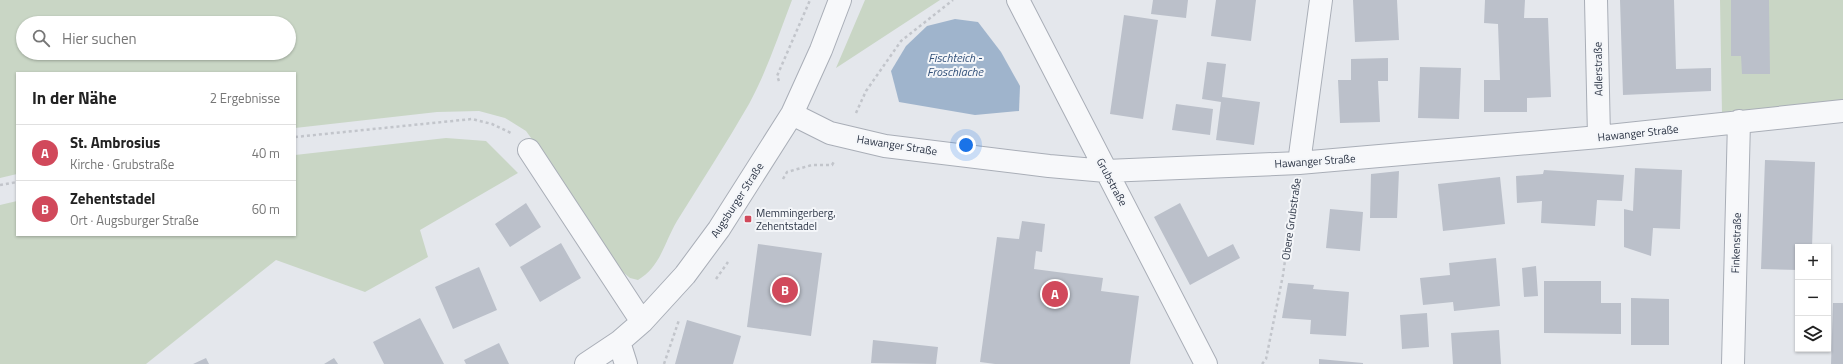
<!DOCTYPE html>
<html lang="de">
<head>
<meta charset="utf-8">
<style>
  :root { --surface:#fff; --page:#f2f2f2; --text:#222; --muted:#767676; --line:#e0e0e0; --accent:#d1495b }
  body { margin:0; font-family:"Titillium Web",sans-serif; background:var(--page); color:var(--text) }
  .controls { position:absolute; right:12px; bottom:12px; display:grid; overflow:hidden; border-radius:0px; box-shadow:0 1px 3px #0004 }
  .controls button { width:36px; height:36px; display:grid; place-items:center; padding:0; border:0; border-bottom:1px solid var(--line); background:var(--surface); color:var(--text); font:20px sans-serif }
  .you { position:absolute; left:966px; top:145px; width:14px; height:14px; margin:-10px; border:3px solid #fff; border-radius:50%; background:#1a73e8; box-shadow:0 0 0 6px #1a73e833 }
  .badge { display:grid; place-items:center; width:26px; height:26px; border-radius:50%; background:var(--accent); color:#fff; font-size:13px; font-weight:700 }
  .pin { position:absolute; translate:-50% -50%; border:2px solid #fff; box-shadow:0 1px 4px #0006 }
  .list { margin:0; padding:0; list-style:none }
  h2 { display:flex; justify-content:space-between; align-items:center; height:52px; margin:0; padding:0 16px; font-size:17px }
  h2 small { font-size:13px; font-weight:400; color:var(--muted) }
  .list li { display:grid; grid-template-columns:26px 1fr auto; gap:12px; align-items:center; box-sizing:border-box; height:56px; padding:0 16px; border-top:1px solid var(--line) }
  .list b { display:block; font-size:15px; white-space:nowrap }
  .list p { margin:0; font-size:13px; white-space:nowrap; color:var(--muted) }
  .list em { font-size:13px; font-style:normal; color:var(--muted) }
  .icon { flex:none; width:22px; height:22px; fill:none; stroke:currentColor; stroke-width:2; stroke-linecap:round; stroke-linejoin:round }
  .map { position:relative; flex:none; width:1843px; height:364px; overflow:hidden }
  .search { position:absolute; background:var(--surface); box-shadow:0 1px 3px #0004; left:16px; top:16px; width:280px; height:44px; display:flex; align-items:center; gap:10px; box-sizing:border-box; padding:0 14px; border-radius:22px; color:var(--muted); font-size:15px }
  .panel { position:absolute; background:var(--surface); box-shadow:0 1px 3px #0004; left:16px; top:72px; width:280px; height:164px; border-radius:0px }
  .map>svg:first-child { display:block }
</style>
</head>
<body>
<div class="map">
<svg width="1843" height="364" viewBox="0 0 1843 364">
  <rect width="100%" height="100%" fill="#e4e7ec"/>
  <!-- green -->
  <path fill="#c9d6c5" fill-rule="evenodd" d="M0 0H792C779 34 767 71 749 104 726 144 701 182 677 221 664 243 661 266 638 280L630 278 619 269 550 164 526 131 505 118 479 111 437 112 295 128V73H17V174L0 178ZM23 23H289V53H23Z
    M865 0H940L836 68Z
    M1720 0H1843V100L1722 114Z
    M446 138 486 141 518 173 420 230 428 257 365 292 276 260 146 364H0V205L17 201V235H295V155Z"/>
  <!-- water -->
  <path fill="#9fb4cc" d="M955 19 978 22 1001 52 1020 86 1019 111 975 115 899 102 891 71 906 46 927 26Z"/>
  <!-- building -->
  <path fill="#bbc0ca" d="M1153 0H1188L1186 18 1151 14Z
    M1216 0H1256L1251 41 1211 36Z
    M1353 0H1397L1399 40 1355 42Z
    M1485 0H1525L1524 18H1548L1551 97 1527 98V112H1484V80H1500L1498 24 1484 23Z
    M1620 0H1674L1676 69 1711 68V91L1623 95Z
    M1731 0H1769L1770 74H1742L1741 56H1731Z
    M1124 15 1158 20 1143 119 1110 114Z
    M1388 58V81H1378L1380 122 1340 123 1338 80H1351V59Z
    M1207 62 1226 64 1222 97 1260 102 1254 145 1216 140 1221 102 1202 99Z
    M1420 67 1461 68 1459 119 1418 118Z
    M1176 104 1213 109 1210 135 1172 130Z
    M1765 160 1815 162 1812 247H1798V270L1761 269Z
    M1635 168 1682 170 1680 229 1653 228 1651 256 1624 247V209L1633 211Z
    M1544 170 1624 175 1622 201 1597 200 1595 226 1541 223 1542 201 1517 203 1516 176 1543 174Z
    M1399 171 1397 218H1370L1371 174Z
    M1500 177 1505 224 1443 231 1438 184Z
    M526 203 541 227 510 247 495 224Z
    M1180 203 1208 257 1233 244 1240 258 1190 285 1154 217Z
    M1330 209 1363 212 1360 251 1326 248Z
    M1022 221 1045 224 1042 252 1036 251 1034 269 1103 278 1101 291 1139 296 1130 364H995L980 362 997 237 1019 239Z
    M561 243 581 278 540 302 520 267Z
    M758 244 822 253 811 336 747 327Z
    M1496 258 1500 306 1454 311 1453 302 1423 305 1420 278 1450 275 1449 263Z
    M1536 266 1538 296 1524 297 1522 268Z
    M479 267 497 310 453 329 435 287Z
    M1544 281H1601V303H1621V334L1544 333Z
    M1288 283 1314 285 1313 289 1349 292 1346 336 1310 334 1311 320 1282 318Z
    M1631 298 1669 299V345H1631Z
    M1833 303H1843V364H1831Z
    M1427 313 1429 347 1402 349 1400 315Z
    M420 318 444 364H384L373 342Z
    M687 320 741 336 733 364H675Z
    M1499 330 1501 364H1453L1451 333Z
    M873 340 938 347 936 364 871 363Z
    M499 343 509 364H466L464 360Z
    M206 358 209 364H193Z
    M334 358 338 364H324Z
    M1319 359 1363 363V364H1319Z"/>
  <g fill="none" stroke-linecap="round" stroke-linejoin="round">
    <defs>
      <path id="minor" d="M1018 0 1206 364
        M1596 0 1599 137
        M792 114 830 133 885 146 1049 166 1106 171 1299 163 1599 137 1843 111
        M529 150 642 322
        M1299 163 1321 0
        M619 342 626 364
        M586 364 619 342 642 322 685 275 719 229 792 114 821 50 840 0
        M1733 364 1739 121"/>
    </defs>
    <!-- minor casing -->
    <use href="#minor" stroke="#a9aeb7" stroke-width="24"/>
    <!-- path -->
    <path stroke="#c2c5cb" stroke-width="2.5" stroke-dasharray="3 3" stroke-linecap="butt" d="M779 81 777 76 810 0
      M856 113 866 91 901 41 953 0
      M295 137 472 119 492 124 511 133
      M783 179 787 172 812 165H832L835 160
      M0 185 17 182
      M716 279 728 262
      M664 364 679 320
      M1262 364 1266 359 1283 275 1295 188"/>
    <!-- minor -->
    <use href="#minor" stroke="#f7f8fa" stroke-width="22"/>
  </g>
  <!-- markers -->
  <rect fill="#d1495b" stroke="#f4f6f9" stroke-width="1.5" x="744" y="215" width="8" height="8" rx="2"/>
  <g text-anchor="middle" stroke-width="4" stroke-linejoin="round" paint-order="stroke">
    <!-- street labels -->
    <g font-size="11" fill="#2b3445" stroke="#f4f6f9">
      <text transform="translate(1598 69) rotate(-91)" y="4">Adlerstraße</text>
      <text transform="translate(1638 133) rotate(-6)" y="4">Hawanger Straße</text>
      <text transform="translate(897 145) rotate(9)" y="4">Hawanger Straße</text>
      <text transform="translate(1315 161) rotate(-4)" y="4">Hawanger Straße</text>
      <text transform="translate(1112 182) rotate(62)" y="4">Grubstraße</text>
      <text transform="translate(737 200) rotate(-57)" y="4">Augsburger Straße</text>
      <text transform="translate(1291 219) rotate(-82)" y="4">Obere Grubstraße</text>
      <text transform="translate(1736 243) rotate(-88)" y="4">Finkenstraße</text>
    </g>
    <!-- poi labels -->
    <g font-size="11" fill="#2b3445" stroke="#f4f6f9" text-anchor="start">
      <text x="756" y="217">Memmingerberg,<tspan x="756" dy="13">Zehentstadel</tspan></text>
    </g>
    <!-- water labels -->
    <g font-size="12" font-style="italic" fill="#34527a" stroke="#f4f6f9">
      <text x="955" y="62">Fischteich -<tspan x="955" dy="14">Froschlache</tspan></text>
    </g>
  </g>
</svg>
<div class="controls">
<button>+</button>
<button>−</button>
<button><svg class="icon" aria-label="layers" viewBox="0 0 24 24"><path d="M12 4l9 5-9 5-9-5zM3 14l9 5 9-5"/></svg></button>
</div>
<div class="you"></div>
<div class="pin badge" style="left:1055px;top:294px">A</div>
<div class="pin badge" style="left:785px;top:290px">B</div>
<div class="search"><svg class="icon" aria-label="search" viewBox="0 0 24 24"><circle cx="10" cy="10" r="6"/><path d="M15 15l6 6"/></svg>Hier suchen</div>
<section class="panel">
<h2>In der Nähe<small>2 Ergebnisse</small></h2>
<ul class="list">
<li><span class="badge">A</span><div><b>St. Ambrosius</b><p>Kirche · Grubstraße</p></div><em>40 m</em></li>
<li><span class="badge">B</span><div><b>Zehentstadel</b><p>Ort · Augsburger Straße</p></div><em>60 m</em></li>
</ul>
</section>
</div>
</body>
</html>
